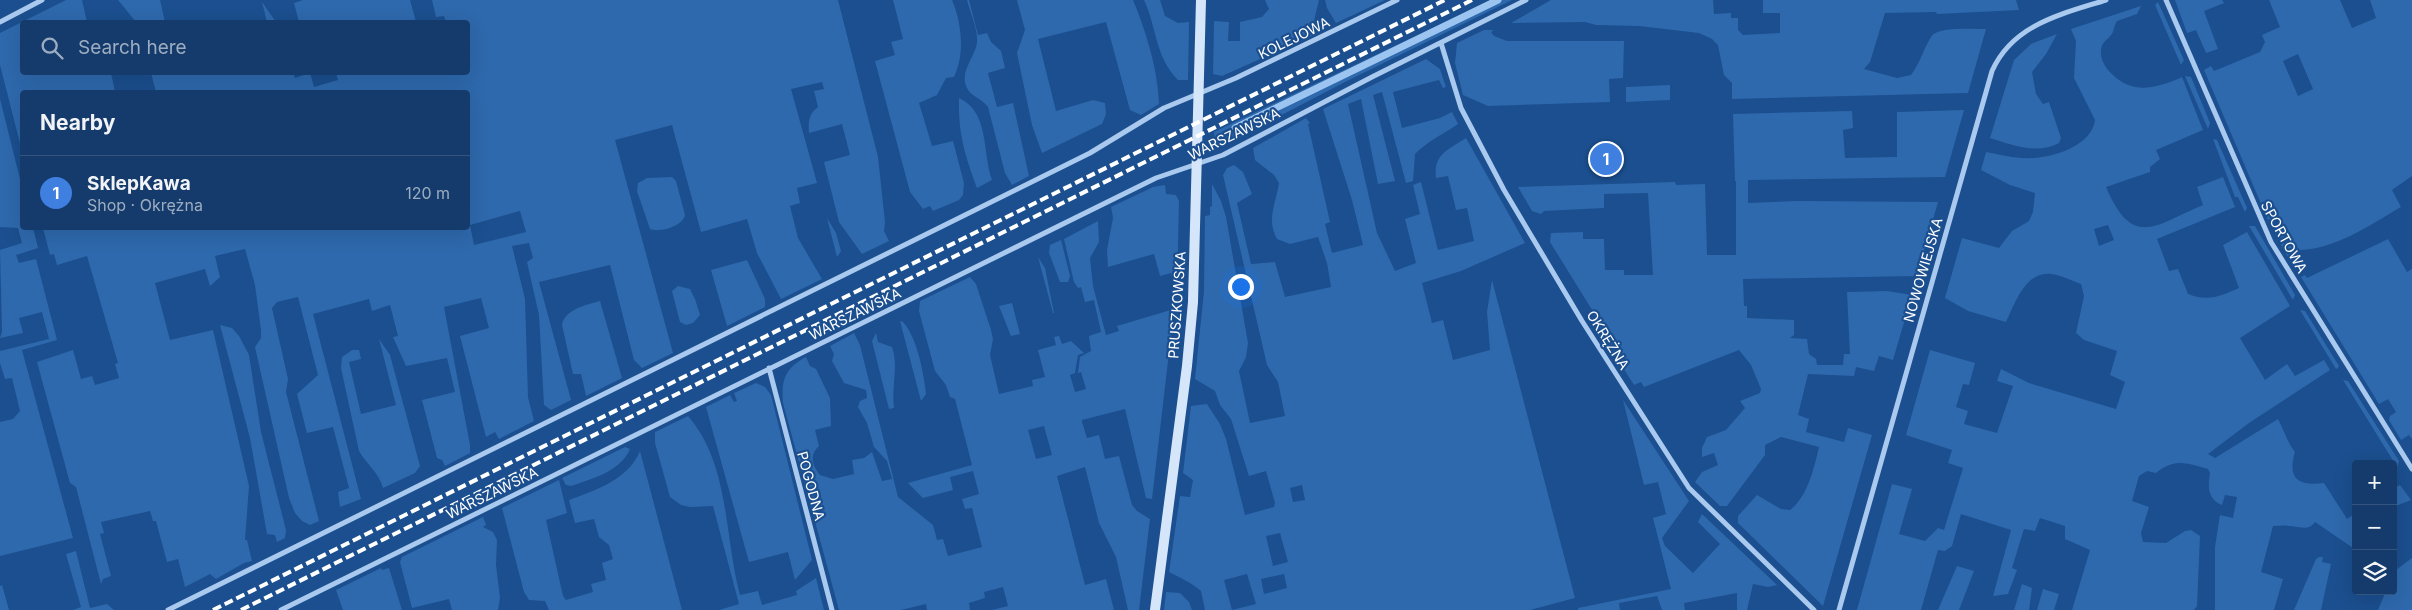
<!DOCTYPE html>
<html lang="en">
<head>
<meta charset="utf-8">
<style>
  :root { --surface:#143b6b; --page:#214673; --text:#f1f3f6; --muted:#9dadc1; --line:#33557e; --accent:#ffd166 }
  body { margin:0; font-family:Inter,sans-serif; background:var(--page); color:var(--text) }
  .controls { position:absolute; right:15px; bottom:15px; display:grid; overflow:hidden; border-radius:5px; box-shadow:0 5px 20px #0002 }
  .controls button { width:45px; height:45px; display:grid; place-items:center; padding:0; border:0; border-bottom:1px solid var(--line); background:var(--surface); color:var(--text); font:25px sans-serif }
  .you { position:absolute; left:1240px; top:286px; width:18px; height:18px; margin:-12px; border:4px solid #fff; border-radius:50%; background:#1a73e8; box-shadow:0 0 0 8px #1a73e833 }
  .badge { display:grid; place-items:center; width:32px; height:32px; border-radius:50%; background:var(--accent); color:#fff; font-size:16px; font-weight:700 }
  .pin { position:absolute; translate:-50% -50%; border:2px solid #fff; box-shadow:0 1px 5px #0006 }
  .list { margin:0; padding:0; list-style:none }
  h2 { display:flex; justify-content:space-between; align-items:center; height:65px; margin:0; padding:0 20px; font-size:21px }
  h2 small { font-size:16px; font-weight:400; color:var(--muted) }
  .list li { display:grid; grid-template-columns:32px 1fr auto; gap:15px; align-items:center; box-sizing:border-box; height:75px; padding:0 20px; border-top:1px solid var(--line) }
  .list b { display:block; font-size:19px; white-space:nowrap }
  .list p { margin:0; font-size:16px; white-space:nowrap; color:var(--muted) }
  .list em { font-size:16px; font-style:normal; color:var(--muted) }
  .icon { flex:none; width:28px; height:28px; fill:none; stroke:currentColor; stroke-width:2; stroke-linecap:round; stroke-linejoin:round }
  .map { position:relative; flex:none; width:2412px; height:610px; overflow:hidden }
  .search { position:absolute; background:var(--surface); box-shadow:0 5px 20px #0002; left:20px; top:20px; width:450px; height:55px; display:flex; align-items:center; gap:12px; box-sizing:border-box; padding:0 18px; border-radius:5px; color:var(--muted); font-size:19px }
  .panel { position:absolute; background:var(--surface); box-shadow:0 5px 20px #0002; left:20px; top:90px; width:450px; height:140px; border-radius:5px }
  .map>svg:first-child { display:block }
</style>
</head>
<body>
<div class="map">
<svg width="2412" height="610" viewBox="0 0 2412 610">
  <rect width="100%" height="100%" fill="#1b4f8f"/>
  <!-- green -->
  <path fill="#2e69ad" fill-rule="evenodd" d="M66 0H82L87 22H22V72L111 73 115 92H22V151L0 65V33Z
    M118 0H160L165 22H136Z
    M303 0H410L416 22H299L294 3Z
    M432 0H838L878 157 885 222 884 231 889 241 862 254 839 222 824 162 850 155 842 124 809 133C808 122 809 113 818 107L814 91 824 89 822 82 791 89 817 183 797 188 800 203 790 206 798 238 822 279 781 299 757 253 747 219 701 232 672 125 615 140 673 353 642 368 634 360 610 265 539 282 571 400 551 410 544 405 539 315 527 262 533 258 529 243 512 246 525 299 528 397 534 421 499 439 495 432 486 437 460 336 489 328 481 298 444 307 470 445V453L445 466 442 460 437 458 422 400 455 392 447 358 406 366 393 337 398 336 390 305 372 311 369 299 313 314 361 499 340 507 338 492 349 488 333 427 307 433 297 394 318 375 298 297 277 302 272 308 288 379 286 392 319 521 310 525 302 521 295 513 289 498 255 347 261 338V330L255 285 245 249 215 256 220 277 210 286 205 269 155 283 170 340 213 330 249 486 245 540H247L252 561 244 563 216 579 210 574 185 587 178 559 167 562 156 521H153L150 511 101 522 104 533 100 534 111 576 103 579 101 584 76 487 70 483 37 362 73 350 81 379 92 376 95 385 119 378 115 364 118 363 87 256 57 265 54 254 50 255 43 228H468V92H156L151 73 293 72 295 78 310 73 314 87 338 80 336 73 468 72V22H446L444 16 436 17ZM520 211 526 232 474 245 470 225Z
    M893 0H952C962 24 965 54 954 77L946 78 937 95 919 103 932 146 953 141 964 183 963 195 959 200 933 211 930 206 923 209 910 192 875 61 895 55 891 42 903 39Z
    M967 0H969L978 35 987 33 991 42 1001 51 1005 68 988 73 997 107 1013 103 1029 176 1012 185 1005 173 988 107C982 98 970 97 966 86 960 70 976 56 977 42 978 29 970 12 967 0Z
    M1017 0H1133C1146 31 1158 70 1159 104L1141 115 1130 110 1106 22 1038 39 1056 111 1093 100 1105 103 1106 114 1102 124 1042 153 1032 125 1017 53 1025 30Z
    M1144 0H1160L1165 16 1178 23 1189 22 1188 80H1178C1155 57 1157 28 1144 0Z
    M1265 0H1319L1313 25 1316 34 1222 76 1213 74 1214 21 1229 22 1228 41H1240V22L1262 17 1269 9Z
    M1325 0H1385L1336 23 1327 8Z
    M1491 0H1512L1347 81 1226 144 1218 147 1215 144 1214 132Z
    M1551 0H1713L1714 14 1731 13V18H1738V30L1743 35 1780 33V13H1763V0H2016L2019 10 1937 14 1936 12 1885 13 1870 62 1864 69 1897 78 1911 75C1920 63 1923 50 1931 37 1937 26 1973 29 1986 29L1968 93 1732 99V83L1724 75 1718 45 1712 39 1699 33 1639 26 1596 25 1585 22 1511 23Z
    M2175 0H2222L2224 3 2204 11 2218 49 2206 53 2196 30 2187 33Z
    M2269 0H2340L2352 28 2376 18 2370 0H2412V176L2392 190 2401 207C2368 226 2334 251 2294 250L2301 263 2297 265 2292 264 2276 236 2278 231 2283 229 2276 216 2268 220 2204 70 2211 66 2214 71 2260 52 2265 42 2262 35 2280 27ZM2298 54 2313 89 2298 96 2283 61Z
    M262 2 276 22H267Z
    M2158 2 2184 60 2181 65 2155 5Z
    M2141 6 2137 14 2117 21C2115 24 2114 28 2113 32 2109 40 2101 41 2101 51 2100 60 2107 70 2113 75 2133 95 2158 88 2182 77L2203 130 2156 150 2160 159 2150 167V172L2106 187C2133 250 2155 225 2203 205L2197 187 2223 177 2235 207 2157 239 2169 271 2178 269 2188 294C2209 302 2220 296 2239 288L2223 245 2247 232 2290 306 2240 338 2265 380 2287 364 2295 376 2324 360 2330 370 2249 423 2208 454 2215 458 2278 419C2284 430 2287 442 2295 452 2287 479 2298 486 2324 483L2347 519 2356 513V550L2315 522C2308 532 2299 526 2289 526 2284 525 2278 526 2273 526L2261 572 2283 579 2274 610H2215V547L2220 515 2233 518 2237 497 2225 495 2222 505C2207 499 2208 487 2210 473L2208 469C2186 463 2175 458 2156 473L2147 471 2139 476 2132 501 2149 507 2141 533 2143 542 2166 543 2185 531 2191 530 2200 536 2197 606 2194 610H2072L2090 550 2065 539V526L2040 518 2035 531 2024 529 2012 568 2017 570 2008 594 1993 596 2011 530 1961 514 1952 546 1945 551 1938 550 1921 610H1857L1892 484 1912 489 1899 534 1925 541 1938 528 1944 530 1963 468 1948 463 1952 450 1906 435 1930 350 1975 363 1969 385 1963 384 1956 407 1968 411 1964 424 1997 433 2013 386 1997 381 2001 369 2029 383 2116 409 2125 382 2110 375 2117 351 2084 340 2076 333 2084 296 2081 284C2072 281 2061 275 2051 274 2025 271 2015 304 2006 322L1968 311 1945 298 1962 238 1999 248 2012 231 2029 221 2033 212 2035 193 2010 185 1981 170 1986 152C2001 155 2017 159 2033 158 2055 157 2092 145 2095 120L2074 78 2076 41 2071 29ZM2108 225 2114 240 2099 246 2094 229Z
    M1484 30H1494L1491 32 1494 36 1507 41H1624L1623 78 1609 79 1610 102 1488 106 1463 95 1455 63 1457 43Z
    M2057 34 2046 54 2032 72 2036 94 2043 104 2049 102 2061 138 2059 143C2037 155 2013 145 1990 138L2014 60 2031 44Z
    M1426 59 1440 69 1446 87 1443 88 1439 80 1393 92 1402 128 1440 118 1452 112 1458 124C1445 133 1425 143 1415 154L1413 181 1406 183 1382 92 1373 95 1395 181 1378 184 1361 99 1348 104 1377 233 1395 271 1416 263 1405 219 1420 214 1413 185 1421 182 1438 250 1474 241 1467 208 1456 210 1448 176 1436 178C1433 154 1448 150 1466 138L1525 243 1461 271 1422 283 1432 323 1443 320 1453 360 1490 350 1487 312 1492 280 1575 598 1530 610H1205L1201 591C1190 582 1181 578 1169 572L1180 496 1190 497 1193 480 1183 473 1191 406 1207 404 1220 424 1226 439 1245 515 1274 507 1275 503 1266 471 1249 476 1231 419 1220 405 1215 391 1195 379 1204 291 1205 216 1210 215V207L1212 206V184L1221 201 1226 217 1248 343 1246 357 1239 371 1250 423 1285 416 1278 382 1267 365 1223 175 1227 168 1234 165 1243 172 1252 194 1237 203 1251 264 1275 262 1285 297 1331 287 1327 263 1318 237 1290 244 1277 239C1266 220 1276 203 1279 183L1274 175 1255 160 1253 148 1306 118 1310 123 1308 124 1330 222 1325 224 1332 253 1363 245 1352 200 1323 109ZM1302 485 1305 500 1293 502 1290 488ZM1280 533 1288 562 1273 566 1266 536ZM1247 574 1256 604 1232 610 1224 580ZM1284 574 1287 588 1264 594 1261 579Z
    M2185 76 2191 77 2210 123 2208 129Z
    M1670 85V100L1626 102V87Z
    M959 98C990 112 982 153 992 180L977 188C965 155 958 134 959 98Z
    M0 99 22 187V228H33L38 248 16 255 19 263 36 259 57 340 22 350 73 538 0 556V422L13 419 20 411 12 378 5 379 0 363V351L49 339 42 312 19 318 23 333 0 338 2 332 0 250 22 243 18 228 0 227Z
    M1964 110 1945 177 1748 180V203L1796 201 1938 202 1917 276 1743 279 1744 306H1747V318L1794 320V335L1790 338 1807 339 1809 354 1816 359 1817 365H1843L1844 354H1850L1847 292 1887 291 1912 295 1893 360 1879 356 1874 371 1856 367 1854 376 1808 374 1798 415 1809 419 1806 432 1844 442 1848 428 1872 435 1823 606 1738 523V516L1757 495 1781 509 1790 510C1808 496 1814 468 1819 447L1781 437 1765 445V455L1727 506H1720L1695 482 1702 472 1718 465 1714 453 1702 457V448L1707 437 1726 430 1745 408 1740 401 1760 393 1761 389 1751 365 1739 350 1644 387 1641 382 1634 385 1597 327 1594 313 1550 242 1551 233 1583 232V239H1604L1605 270H1624V275H1653L1648 193 1604 194V208L1544 211 1541 214 1532 211 1518 187 1675 182 1676 185 1705 184 1707 255H1736V181H1735L1733 114 1852 111 1853 128 1843 130 1845 158 1897 157V112Z
    M2213 139 2217 140 2247 208 2245 212 2238 197H2235Z
    M672 177 676 181 685 215C683 226 660 233 650 229L637 191 638 183 647 178Z
    M1165 185 1166 194 1176 195 1179 201 1177 288 1175 290 1171 273 1160 276 1154 254 1108 267 1107 250 1113 218 1111 207 1153 187Z
    M827 218 836 233 841 251 837 257Z
    M1098 221 1099 242 1090 258 1093 286 1106 335 1119 331 1117 326 1174 309 1152 499 1146 498 1125 409 1082 420V422L1087 438 1099 435 1105 459 1119 456 1132 505 1137 511 1150 519 1139 610H1128L1116 557 1099 523 1085 467 1057 476 1085 585 1106 579 1114 610H992L1008 606 1003 587 984 592 985 598 969 603 970 610H927L926 604 901 610H839L783 403C781 380 785 368 806 357L810 366 816 369 830 398 831 426 815 430 819 446C809 455 812 465 820 475L833 479 854 474 852 460 864 458 872 452 882 481 892 479 887 461 874 447 867 423 858 407 860 401 867 398 866 390 844 383 832 361 834 354 830 346 854 333 860 345 898 497 933 525 937 540 943 539 948 556 982 547 972 508 965 509 962 499 979 494 973 471 950 477 953 490 923 498 908 483 972 465 955 399 950 397 946 385 935 371 919 311 920 301 970 277 976 284 991 330 993 339 990 355 999 394 1033 386 1032 380 1045 377 1038 350 1056 345 1054 337 1059 336 1062 344 1071 341 1084 353 1078 355 1075 373 1070 375 1075 392 1086 389 1081 372 1078 373 1080 357 1091 351 1089 336 1101 332 1094 300 1085 302 1081 287 1078 288 1074 282 1064 239ZM1044 426 1052 455 1036 459 1028 430Z
    M2249 226H2255L2295 295 2293 300Z
    M2388 239 2407 272 2412 269V439L2409 435 2401 440 2389 420 2390 416 2396 412 2388 399 2379 404 2301 277 2305 275 2307 278Z
    M1061 240 1070 276 1068 282H1060L1049 253 1050 245Z
    M1038 257 1045 268 1054 313H1053Z
    M747 260 765 299V307L727 326 711 270Z
    M678 286 690 289 695 299 700 315 693 323 686 325 680 322 672 291Z
    M600 301 622 378 586 396 581 374H573L562 325C565 309 586 305 600 301Z
    M1012 303 1020 334 1011 336 999 306Z
    M2300 310 2305 311 2339 366 2338 368 2336 369Z
    M900 321 903 322C917 337 924 374 926 394L921 401Z
    M220 325 232 328 239 336 249 355 261 432 286 530 285 538 277 542 275 535 267 534 250 438Z
    M876 333 878 342 892 347C899 367 891 386 894 408L889 409 872 341Z
    M379 339 390 355 420 466 415 473 383 488C378 471 367 465 359 451L341 368 342 357 352 350H359L361 359 349 362 361 414 396 405Z
    M2343 380 2348 381 2399 461 2397 467Z
    M756 383 765 387 771 395 812 560 795 580 788 552 749 562 706 407 730 395 734 402 737 401 734 393Z
    M1623 400 1689 501 1662 538 1665 546 1693 573 1720 544 1698 522 1702 514 1777 585 1768 587 1753 584 1747 610H1737V593L1684 603 1685 610H1662L1657 596 1619 603 1620 610H1578V608L1671 589 1653 518 1666 514 1658 482 1644 485Z
    M688 416C730 464 724 536 740 595L758 591 762 605 797 595 796 591 816 578 824 610H719L739 604 713 506 690 507 681 505 670 497 655 443V432Z
    M625 447 630 449C621 471 592 479 571 486L566 485 562 478Z
    M640 451 682 610H549L545 601 529 600 524 592 502 508 559 480 567 513 546 520 563 596 566 600 593 592 591 584 606 580 602 563 613 559 609 545 599 537 594 519 575 523 569 500C594 491 629 479 640 451Z
    M2400 485 2411 500 2393 507V489Z
    M483 517 486 525 483 527 493 532 497 540 496 565 500 598 498 610H452L449 599 412 608 400 562 402 557Z
    M76 551 90 608 107 604 114 610H73L81 607 66 554Z
    M2319 557H2323L2322 562 2331 564 2321 610H2294L2316 559Z
    M2412 558V610H2378L2386 591H2393V566L2396 570Z
    M1957 566 1974 571 1959 610H1938Z
    M381 568 382 570 389 568 402 610H343L336 590Z
    M2022 584 2032 588 2029 610H2014Z
    M2 585 9 610H0V586Z
    M2043 589 2059 594 2054 610H2037Z
    M1166 592 1180 593 1189 602 1192 610H1164Z"/>
  <g fill="none" stroke-linecap="round" stroke-linejoin="round">
    <!-- stream -->
    <path stroke="#9cc4f0" stroke-width="7" d="M1235 128 1498 0"/>
    <!-- street -->
    <path stroke="#a9c9ee" stroke-width="5" d="M2166 0 2271 242 2412 469
      M0 22 42 0
      M1441 43 1461 108 1504 190 1582 321 1689 488 1814 610
      M769 368 832 610
      M168 610 1090 153 1164 108 1236 78 1397 0
      M281 610 1156 178 1223 155 1372 77 1526 0
      M1839 610 1992 71C2013 24 2062 14 2106 0"/>
    <!-- secondary -->
    <path stroke="#d6e6fa" stroke-width="10" d="M1155 610 1187 366 1193 302 1201 0"/>
    <!-- rail -->
    <path stroke="#fff" stroke-width="4" stroke-dasharray="9 4" stroke-linecap="butt" d="M213 610 1445 0
      M241 610 1472 0"/>
  </g>
  <g text-anchor="middle" stroke-width="4.5" stroke-linejoin="round" paint-order="stroke">
    <!-- street labels -->
    <g font-size="14" fill="#fff" stroke="#1b4f8f">
      <text transform="translate(1294 38) rotate(-26)" y="5">KOLEJOWA</text>
      <text transform="translate(1234 134) rotate(-26)" y="5">WARSZAWSKA</text>
      <text transform="translate(2284 237) rotate(61)" y="5">SPORTOWA</text>
      <text transform="translate(1923 270) rotate(-74)" y="5">NOWOWIEJSKA</text>
      <text transform="translate(1177 305) rotate(-86)" y="5">PRUSZKOWSKA</text>
      <text transform="translate(855 314) rotate(-26)" y="5">WARSZAWSKA</text>
      <text transform="translate(1608 340) rotate(58)" y="5">OKRĘŻNA</text>
      <text transform="translate(811 486) rotate(75)" y="5">POGODNA</text>
      <text transform="translate(492 493) rotate(-26)" y="5">WARSZAWSKA</text>
    </g>
  </g>
</svg>
<div class="controls">
<button>+</button>
<button>−</button>
<button><svg class="icon" aria-label="layers" viewBox="0 0 24 24"><path d="M12 4l9 5-9 5-9-5zM3 14l9 5 9-5"/></svg></button>
</div>
<div class="you"></div>
<div class="pin badge" style="left:1606px;top:159px;background:#3f7fe0">1</div>
<div class="search"><svg class="icon" aria-label="search" viewBox="0 0 24 24"><circle cx="10" cy="10" r="6"/><path d="M15 15l6 6"/></svg>Search here</div>
<section class="panel">
<h2>Nearby<small></small></h2>
<ul class="list">
<li><span class="badge" style="background:#3f7fe0">1</span><div><b>SklepKawa</b><p>Shop · Okrężna</p></div><em>120 m</em></li>
</ul>
</section>
</div>
</body>
</html>
